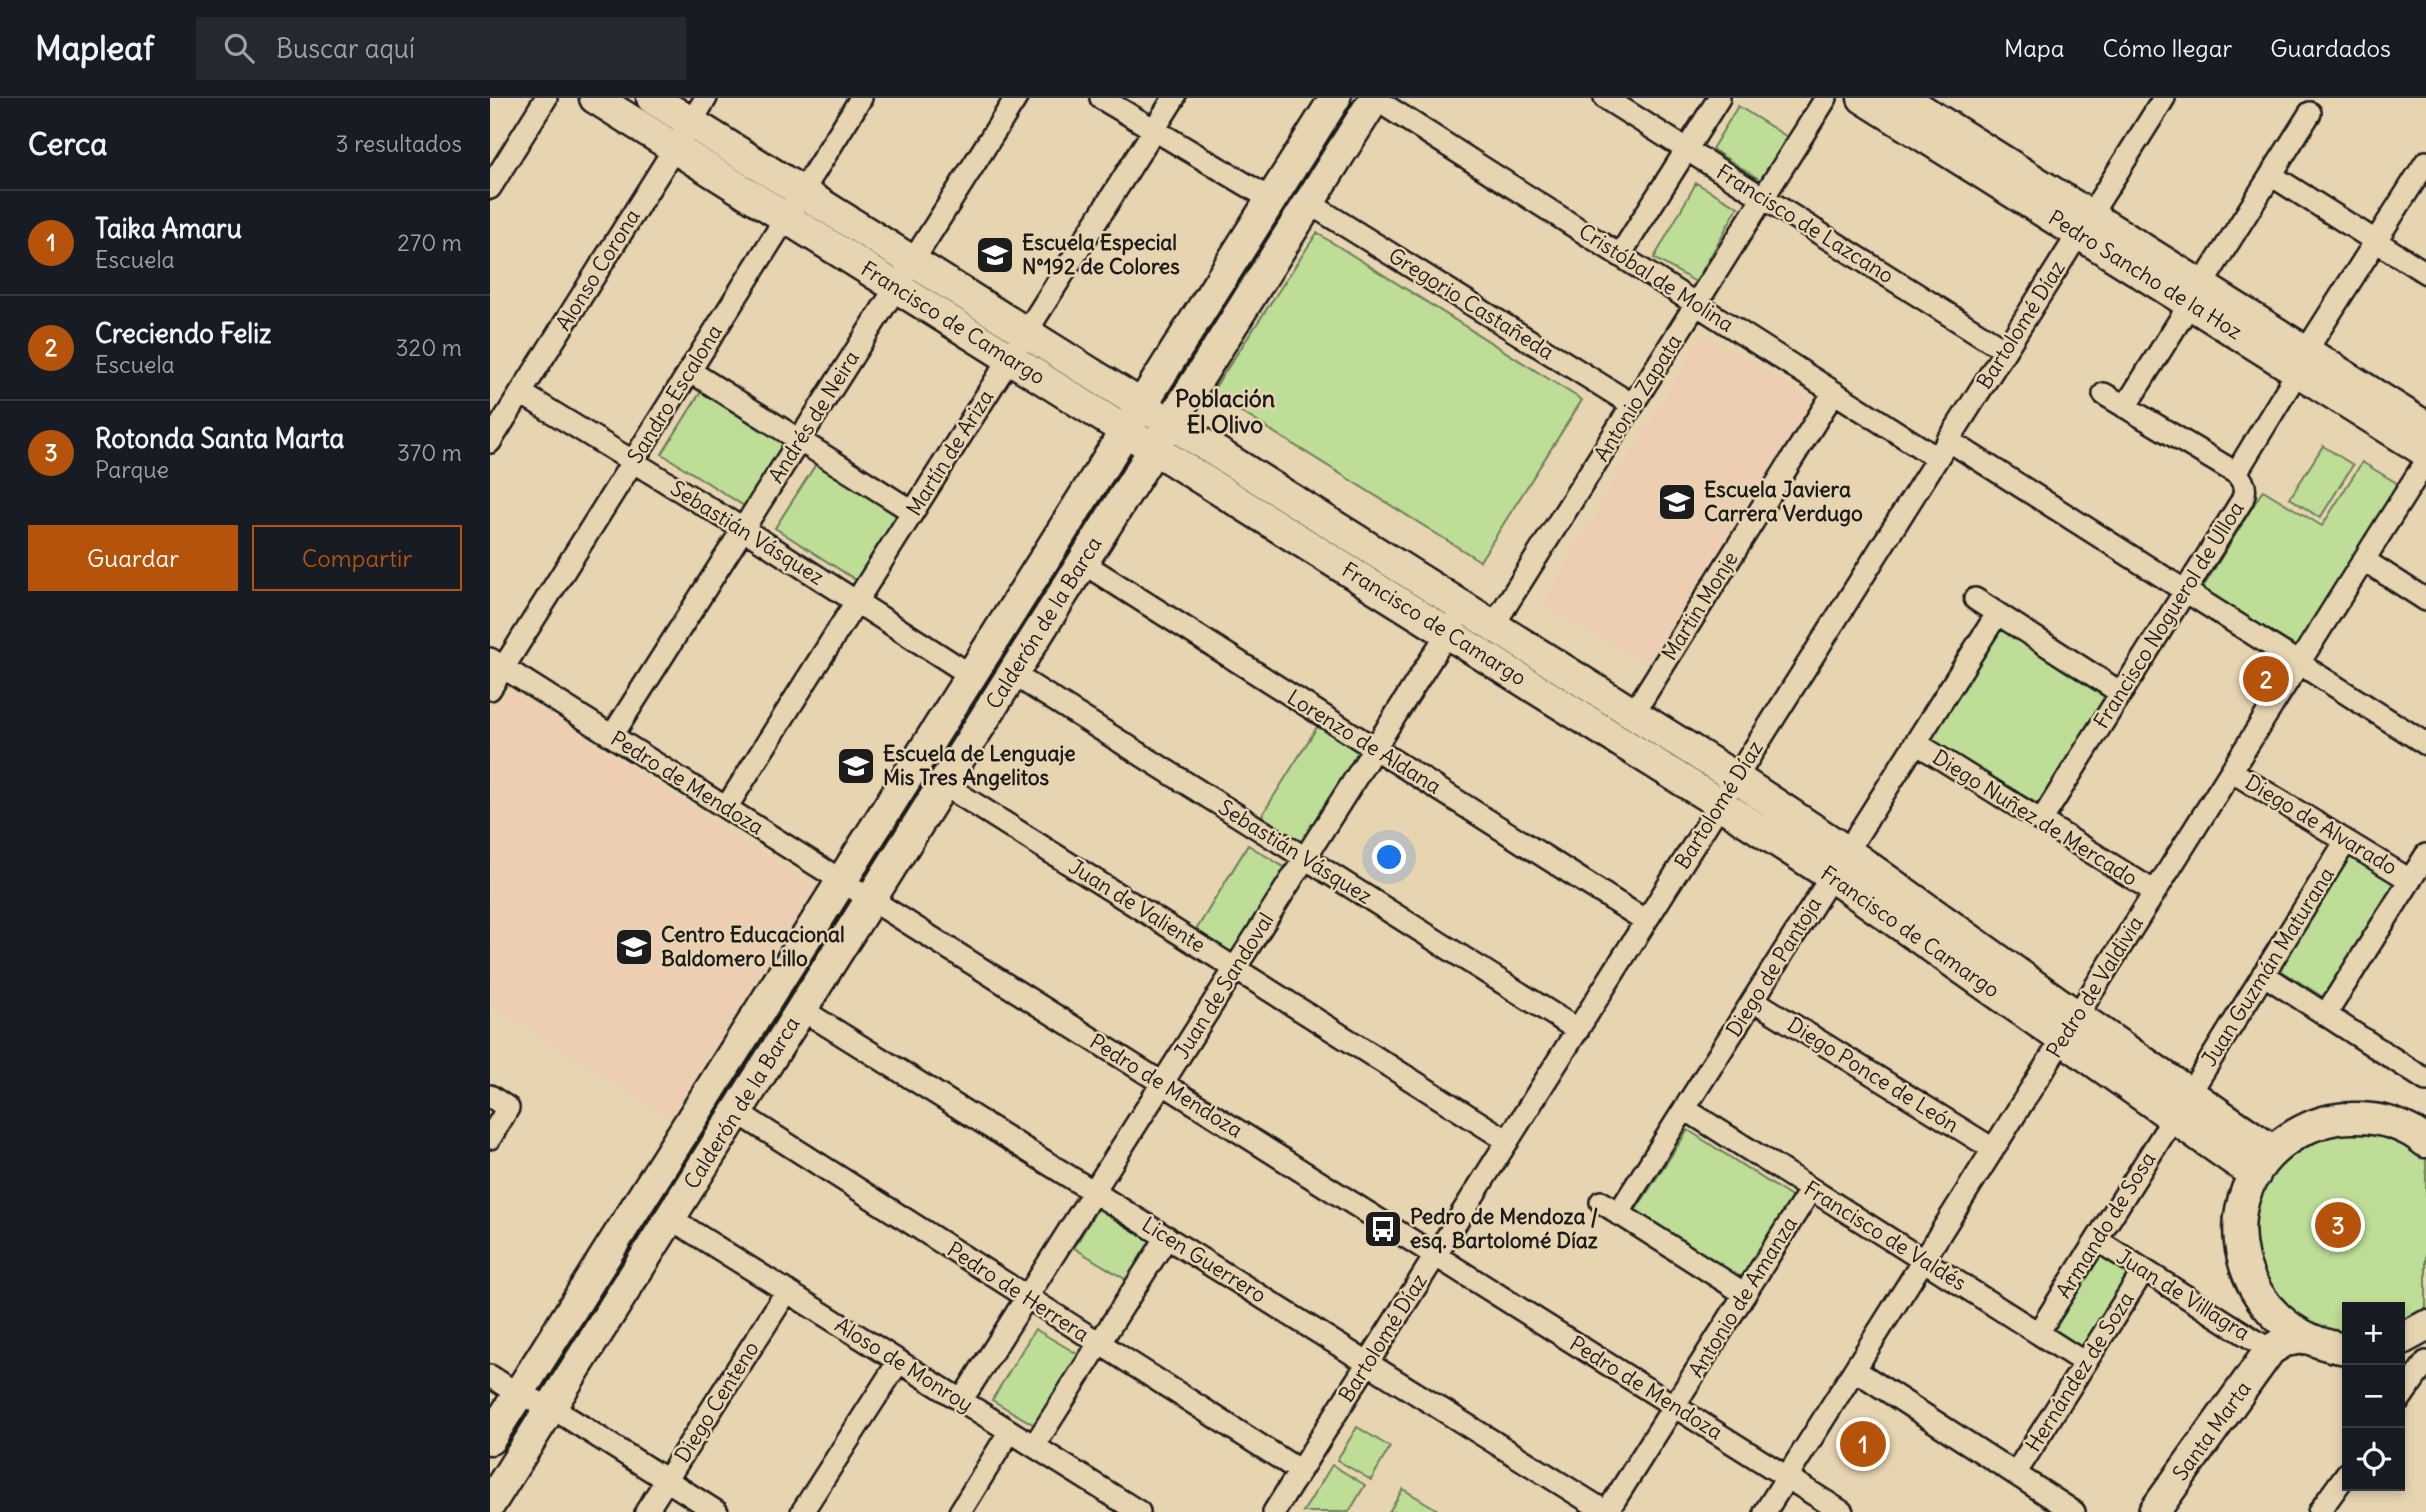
<!DOCTYPE html>
<html lang="es">
<head>
<meta charset="utf-8">
<style>
  :root { --surface:#171b24; --page:#242831; --text:#f1f3f6; --muted:#9ea1a6; --line:#363941; --accent:#b45309 }
  body { margin:0; font-family:Delius,sans-serif; background:var(--page); color:var(--text) }
  .controls { position:absolute; right:21px; bottom:21px; display:grid; overflow:hidden; border-radius:0px; box-shadow:0 4px 10px #0003 }
  .controls button { width:63px; height:63px; display:grid; place-items:center; padding:0; border:0; border-bottom:2px solid var(--line); background:var(--surface); color:var(--text); font:35px sans-serif }
  .you { position:absolute; left:900px; top:760px; width:24px; height:24px; margin:-18px; border:5px solid #fff; border-radius:50%; background:#1a73e8; box-shadow:0 0 0 10px #1a73e833 }
  .badge { display:grid; place-items:center; width:46px; height:46px; border-radius:50%; background:var(--accent); color:#fff; font-size:23px; font-weight:700 }
  .pin { position:absolute; translate:-50% -50%; border:4px solid #fff; box-shadow:0 2px 7px #0006 }
  .list { margin:0; padding:0; list-style:none }
  h2 { display:flex; justify-content:space-between; align-items:center; height:91px; margin:0; padding:0 28px; font-size:30px }
  h2 small { font-size:23px; font-weight:400; color:var(--muted) }
  .list li { display:grid; grid-template-columns:46px 1fr auto; gap:21px; align-items:center; box-sizing:border-box; height:105px; padding:0 28px; border-top:2px solid var(--line) }
  .list b { display:block; font-size:26px; white-space:nowrap }
  .list p { margin:0; font-size:23px; white-space:nowrap; color:var(--muted) }
  .list em { font-size:23px; font-style:normal; color:var(--muted) }
  .actions { display:flex; gap:14px; padding:21px 28px }
  .actions a { flex:1; padding:16px 0; border:2px solid var(--accent); border-radius:0px; text-align:center; font-size:24px; color:var(--accent) }
  .actions .main { background:var(--accent); color:#fff }
  .icon { flex:none; width:38px; height:38px; fill:none; stroke:currentColor; stroke-width:2; stroke-linecap:round; stroke-linejoin:round }
  .map { position:relative; flex:none; width:1936px; height:1414px; overflow:hidden }
  header { display:flex; align-items:center; gap:42px; box-sizing:border-box; height:98px; padding:0 35px; background:var(--surface); border-bottom:2px solid var(--line) }
  header strong { font-size:33px }
  nav { display:flex; gap:38px; margin-inline-start:auto; font-size:24px }
  .search { width:490px; height:63px; background:var(--page); display:flex; align-items:center; gap:18px; box-sizing:border-box; padding:0 24px; border-radius:0px; color:var(--muted); font-size:26px }
  main { display:flex }
  aside { flex:1; background:var(--surface) }
  .map>svg:first-child { display:block }
</style>
</head>
<body>
<header>
<strong>Mapleaf</strong>
<div class="search"><svg class="icon" aria-label="search" viewBox="0 0 24 24"><circle cx="10" cy="10" r="6"/><path d="M15 15l6 6"/></svg>Buscar aquí</div>
<nav><a>Mapa</a><a>Cómo llegar</a><a>Guardados</a></nav>
</header>
<main>
<aside>
<h2>Cerca<small>3 resultados</small></h2>
<ul class="list">
<li><span class="badge">1</span><div><b>Taika Amaru</b><p>Escuela</p></div><em>270 m</em></li>
<li><span class="badge">2</span><div><b>Creciendo Feliz</b><p>Escuela</p></div><em>320 m</em></li>
<li><span class="badge">3</span><div><b>Rotonda Santa Marta</b><p>Parque</p></div><em>370 m</em></li>
</ul>
<div class="actions"><a class="main">Guardar</a><a>Compartir</a></div>
</aside>
<div class="map">
<svg width="1936" height="1414" viewBox="0 0 1936 1414">
  <rect width="100%" height="100%" fill="#e7d4b1"/>
  <filter id="ink" filterUnits="userSpaceOnUse"><feTurbulence type="fractalNoise" baseFrequency=".0143" numOctaves="2"/><feDisplacementMap in="SourceGraphic" scale="14" xChannelSelector="R" yChannelSelector="G"/><feConvolveMatrix kernelMatrix="1 2 1 2 8 2 1 2 1" color-interpolation-filters="sRGB"/></filter>
  <g filter="url(#ink)">
    <!-- built -->
    <path fill="#edceb3" d="M1212 236 1325 303 1160 568 1053 506Z
      M20 590 326 791 179 1020 0 906V621Z"/>
    <!-- green -->
    <path fill="#bede97" stroke="#6d7d5a" stroke-width="2" d="M1248 8 1299 40 1272 83 1222 51Z
      M1206 85 1248 109 1206 184 1164 160Z
      M827 135 1092 302 990 463 721 295Z
      M212 292 299 348 259 411 172 356Z
      M1833 348 1863 367 1830 420 1800 400Z
      M328 363 409 415 366 482 285 430Z
      M1872 364 1910 387 1810 551 1712 491 1773 392 1832 428Z
      M1511 527 1618 594 1548 706 1440 642Z
      M829 626 872 653 812 749 769 722Z
      M758 747 802 774 749 861 705 834Z
      M1860 755 1906 785 1833 899 1787 870Z
      M1869 1026 1936 1052V1216L1910 1233V1209H1857V1242L1801 1220 1760 1156 1764 1098 1797 1051Z
      M1198 1032 1306 1102 1253 1184 1145 1113Z
      M608 1110 662 1144 638 1183 584 1150Z
      M1611 1148 1644 1171 1592 1251 1559 1231Z
      M545 1231 589 1257 546 1328 502 1302Z
      M867 1329 900 1349 881 1382 847 1362Z
      M842 1367 875 1387 859 1414H813Z
      M913 1391 951 1414H899Z"/>
    <g fill="none" stroke-linecap="round" stroke-linejoin="round">
      <defs>
        <path id="street" d="M611 0 782 102
          M1115 0 1515 252
          M885 1 1447 360
          M1781 77 1936 175
          M0 90 56 0
          M819 105 1143 307
          M1130 157 1229 0
          M1816 253 1936 64
          M200 273 423 414
          M31 295 253 431 482 578
          M1635 309 1820 15
          M1458 342 1936 646
          M0 344 216 0
          M1746 375 1808 273
          M1874 462 1936 502
          M593 465 1156 823
          M1485 501 1631 595
          M1003 528 1336 0
          M0 561 1352 1414
          M523 576 1088 932
          M0 591 371 0
          M1143 616 1344 294
          M122 638 526 0
          M1426 645 1665 794
          M1741 673 1920 782
          M453 686 1018 1043
          M236 710 684 0
          M1551 723 1751 404C1757 393 1755 384 1746 375L1614 296
          M1773 876 1936 982
          M1263 902 1503 1051
          M311 911 1116 1414
          M1836 916 1936 757
          M1700 995 1856 743
          M0 998 18 1010 0 1040
          M1195 1011 1595 1265
          M247 1014 810 1373
          M1111 1104 1255 1196
          M1128 1116 1507 516
          M180 1120 649 1414
          M1607 1142 1780 1252
          M1548 1235 1684 1019
          M1365 1272 1584 1414
          M0 1278 28 1296 61 1309 227 1414
          M1910 1301 1936 1264
          M471 1303 974 509
          M544 1348 677 1139
          M1525 1376 1654 1172
          M156 1414 297 1193
          M312 1414 409 1263
          M470 1414 520 1333
          M784 1414 1674 0
          M1117 1414 1321 1091
          M1275 1414 1936 363
          M1829 1414 1857 1375"/>
        <path id="secondary" d="M105 0 1230 706 1341 778 1765 1077
          M162 0 1246 680 1356 753 1587 918 1783 1053
          M1373 0 1936 354
          M1413 0 1936 329
          M1910 1242 1936 1228
          M1857 1251C1745 1237 1708 1093 1806 1036 1823 1026 1842 1020 1861 1020 1888 1019 1915 1026 1936 1044
          M0 1341 845 0
          M0 1406 885 0
          M1664 1414 1780 1252 1795 1243 1815 1240"/>
      </defs>
      <!-- street casing -->
      <use href="#street" stroke="#1c1c1c" stroke-width="26"/>
      <!-- secondary casing -->
      <use href="#secondary" stroke="#1c1c1c" stroke-width="35"/>
      <!-- street -->
      <use href="#street" stroke="#e7d4b1" stroke-width="21"/>
      <!-- secondary -->
      <use href="#secondary" stroke="#e7d4b1" stroke-width="30"/>
    </g>
  </g>
  <!-- icons -->
  <defs>
    <symbol id="school-square" viewBox="-11 -11 22 22"><rect x="-9" y="-9" width="18" height="18" rx="4" fill="#1c1c1c" stroke="#e7d4b1"/><path d="M0-5L7-2L0 1L-7-2ZM-4 1L0 2.5L4 1V4Q0 6-4 4Z" fill="#fff"/></symbol>
    <symbol id="bus-square" viewBox="-11 -11 22 22"><rect x="-9" y="-9" width="18" height="18" rx="4" fill="#1c1c1c" stroke="#e7d4b1"/><path d="M-5-6H5V4H4V6H2V4H-2V6H-4V4H-5ZM-3.5-4V0h7V-4ZM-3.5 1.2v1.5H-2V1.2ZM2 1.2v1.5H3.5V1.2Z" fill="#fff"/></symbol>
  </defs>
  <g fill-rule="evenodd">
    <use href="#school-square" x="483" y="135" width="44" height="44"/>
    <use href="#school-square" x="1165" y="382" width="44" height="44"/>
    <use href="#school-square" x="344" y="646" width="44" height="44"/>
    <use href="#school-square" x="122" y="827" width="44" height="44"/>
    <use href="#bus-square" x="871" y="1109" width="44" height="44"/>
  </g>
  <g text-anchor="middle" stroke-width="5" stroke-linejoin="round" paint-order="stroke">
    <!-- street labels -->
    <g font-size="21" fill="#1c1c1c" stroke="#e7d4b1">
      <text transform="translate(1315 126) rotate(32)" y="7">Francisco de Lazcano</text>
      <text transform="translate(108 172) rotate(-58)" y="7">Alonso Corona</text>
      <text transform="translate(1655 177) rotate(32)" y="7">Pedro Sancho de la Hoz</text>
      <text transform="translate(1166 180) rotate(33)" y="7">Cristóbal de Molina</text>
      <text transform="translate(981 206) rotate(32)" y="7">Gregorio Castañeda</text>
      <text transform="translate(463 225) rotate(32)" y="7">Francisco de Camargo</text>
      <text transform="translate(1531 227) rotate(-58)" y="7">Bartolomé Díaz</text>
      <text transform="translate(185 296) rotate(-58)" y="7">Sandro Escalona</text>
      <text transform="translate(1148 300) rotate(-58)" y="7">Antonio Zapata</text>
      <text transform="translate(324 319) rotate(-58)" y="7">Andrés de Neira</text>
      <text transform="translate(460 355) rotate(-58)" y="7">Martín de Ariza</text>
      <text transform="translate(257 435) rotate(32)" y="7">Sebastián Vásquez</text>
      <text transform="translate(1210 508) rotate(-58)" y="7">Martin Monje</text>
      <text transform="translate(1679 517) rotate(-58)" y="7">Francisco Noguerol de Ulloa</text>
      <text transform="translate(554 525) rotate(-58)" y="7">Calderón de la Barca</text>
      <text transform="translate(944 526) rotate(32)" y="7">Francisco de Camargo</text>
      <text transform="translate(874 644) rotate(32)" y="7">Lorenzo de Aldana</text>
      <text transform="translate(197 685) rotate(32)" y="7">Pedro de Mendoza</text>
      <text transform="translate(1229 707) rotate(-58)" y="7">Bartolomé Díaz</text>
      <text transform="translate(1545 720) rotate(32)" y="7">Diego Nuñez de Mercado</text>
      <text transform="translate(1831 727) rotate(31)" y="7">Diego de Alvarado</text>
      <text transform="translate(805 754) rotate(32)" y="7">Sebastián Vásquez</text>
      <text transform="translate(647 808) rotate(32)" y="7">Juan de Valiente</text>
      <text transform="translate(1420 834) rotate(35)" y="7">Francisco de Camargo</text>
      <text transform="translate(1284 869) rotate(-58)" y="7">Diego de Pantoja</text>
      <text transform="translate(1778 869) rotate(-58)" y="7">Juan Guzmán Maturana</text>
      <text transform="translate(734 888) rotate(-58)" y="7">Juan de Sandoval</text>
      <text transform="translate(1605 889) rotate(-58)" y="7">Pedro de Valdivia</text>
      <text transform="translate(1383 977) rotate(32)" y="7">Diego Ponce de León</text>
      <text transform="translate(676 988) rotate(32)" y="7">Pedro de Mendoza</text>
      <text transform="translate(252 1005) rotate(-58)" y="7">Calderón de la Barca</text>
      <text transform="translate(1616 1127) rotate(-58)" y="7">Armando de Sosa</text>
      <text transform="translate(1395 1138) rotate(32)" y="7">Francisco de Valdés</text>
      <text transform="translate(714 1162) rotate(32)" y="7">Licen Guerrero</text>
      <text transform="translate(528 1194) rotate(33)" y="7">Pedro de Herrera</text>
      <text transform="translate(1693 1197) rotate(32)" y="7">Juan de Villagra</text>
      <text transform="translate(1253 1199) rotate(-58)" y="7">Antonio de Amanza</text>
      <text transform="translate(893 1240) rotate(-58)" y="7">Bartolomé Díaz</text>
      <text transform="translate(414 1267) rotate(32)" y="7">Aloso de Monroy</text>
      <text transform="translate(1590 1274) rotate(-58)" y="7">Hernández de Soza</text>
      <text transform="translate(1156 1290) rotate(32)" y="7">Pedro de Mendoza</text>
      <text transform="translate(227 1304) rotate(-58)" y="7">Diego Centeno</text>
      <text transform="translate(1722 1333) rotate(-54)" y="7">Santa Marta</text>
    </g>
    <!-- poi labels -->
    <g font-size="21" font-weight="bold" fill="#1c1c1c" stroke="#e7d4b1" text-anchor="start">
      <text x="532" y="152">Escuela Especial<tspan x="532" dy="24">N°192 de Colores</tspan></text>
      <text x="1214" y="399">Escuela Javiera<tspan x="1214" dy="24">Carrera Verdugo</tspan></text>
      <text x="393" y="663">Escuela de Lenguaje<tspan x="393" dy="24">Mis Tres Angelitos</tspan></text>
      <text x="171" y="844">Centro Educacional<tspan x="171" dy="24">Baldomero Lillo</tspan></text>
      <text x="920" y="1126">Pedro de Mendoza /<tspan x="920" dy="24">esq. Bartolomé Díaz</tspan></text>
    </g>
    <!-- neighbourhood labels -->
    <g font-size="23" font-weight="bold" fill="#1c1c1c" stroke="#e7d4b1">
      <text x="735" y="309">Población<tspan x="735" dy="26">El Olivo</tspan></text>
    </g>
  </g>
</svg>
<div class="controls">
<button>+</button>
<button>−</button>
<button><svg class="icon" aria-label="locate" viewBox="0 0 24 24"><circle cx="12" cy="12" r="6"/><path d="M12 2v4M12 18v4M2 12h4M18 12h4"/></svg></button>
</div>
<div class="you"></div>
<div class="pin badge" style="left:1373px;top:1346px">1</div>
<div class="pin badge" style="left:1776px;top:581px">2</div>
<div class="pin badge" style="left:1848px;top:1127px">3</div>
</div>
</main>
</body>
</html>
